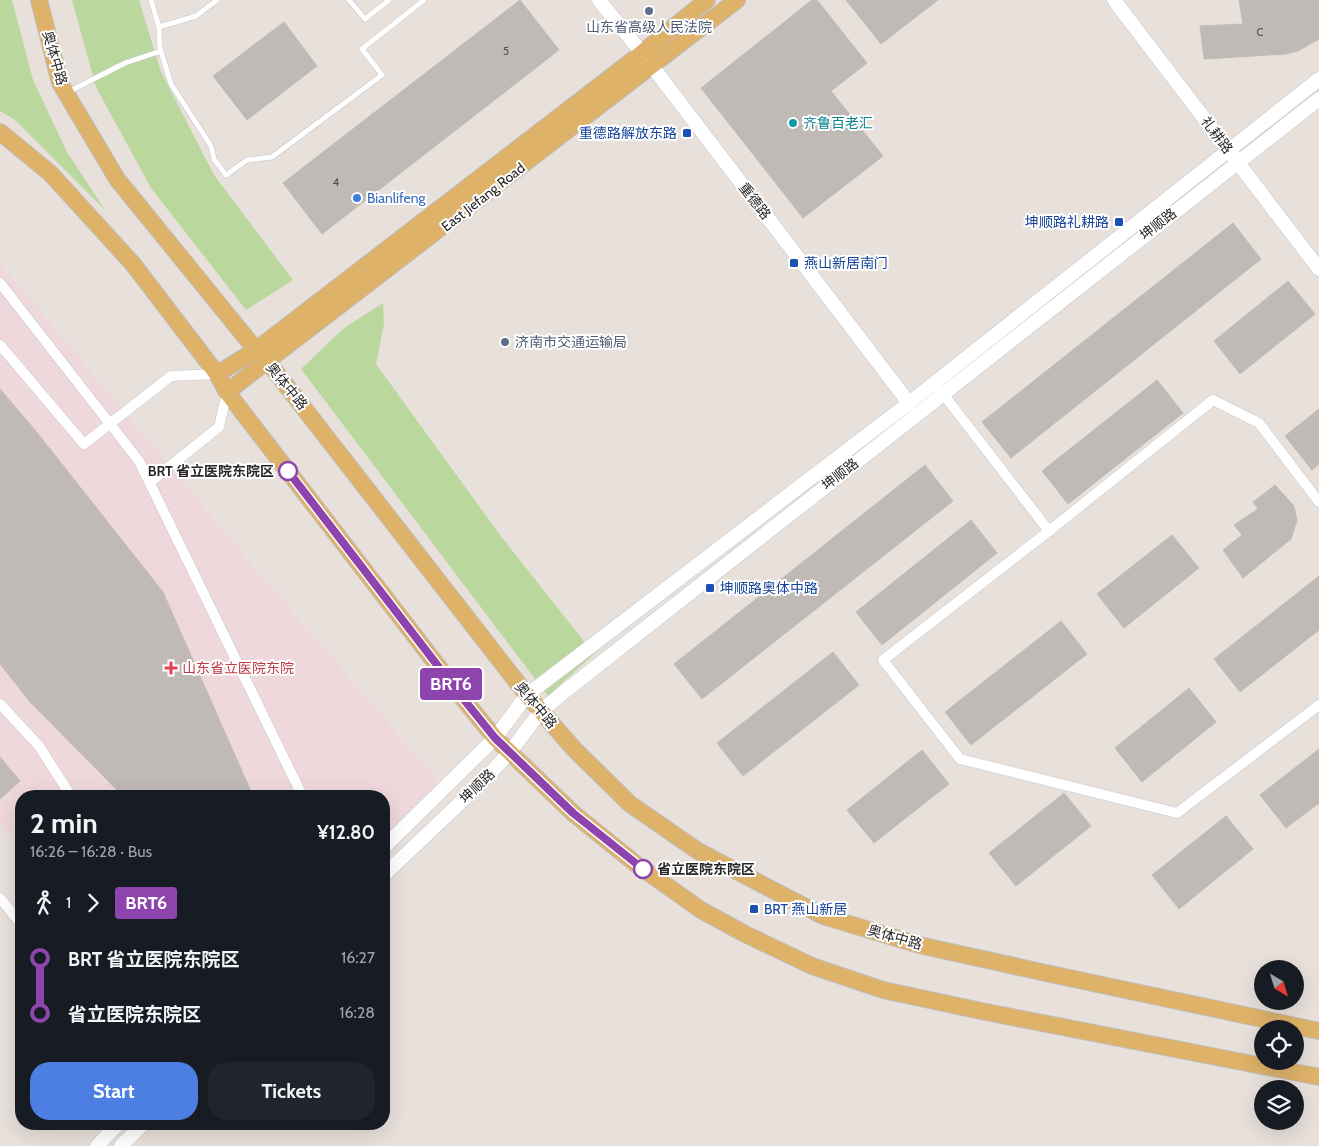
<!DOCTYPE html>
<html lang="en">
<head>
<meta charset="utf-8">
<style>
	body { margin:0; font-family:Cabin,"Noto Sans SC",sans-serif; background:#20242c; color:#f1f3f6; height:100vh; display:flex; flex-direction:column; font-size:19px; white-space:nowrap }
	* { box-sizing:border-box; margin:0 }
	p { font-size:16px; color:#9ea1a6 }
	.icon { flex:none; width:28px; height:28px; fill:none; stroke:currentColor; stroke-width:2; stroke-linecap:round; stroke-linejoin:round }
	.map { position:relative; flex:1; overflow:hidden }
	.panel { position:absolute; left:15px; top:790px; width:375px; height:340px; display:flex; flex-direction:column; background:#171b24; border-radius:20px; box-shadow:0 5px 20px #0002 }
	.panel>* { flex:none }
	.badge { padding:0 10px; border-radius:4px; font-size:18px; line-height:32px }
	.needle { width:32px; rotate:142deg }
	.fabs { position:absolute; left:1254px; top:960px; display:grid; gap:10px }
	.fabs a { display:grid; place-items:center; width:50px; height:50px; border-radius:50%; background:#171b24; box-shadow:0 5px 20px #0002; font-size:25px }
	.map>.badge { position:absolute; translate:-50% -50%; box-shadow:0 0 0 2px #fff }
	.legs { display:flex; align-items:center; gap:8px; height:55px; padding:0 15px; font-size:16px }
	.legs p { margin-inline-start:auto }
	.headline { display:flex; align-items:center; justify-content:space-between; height:85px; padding:0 15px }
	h1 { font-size:28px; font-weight:700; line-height:38px }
	.button { display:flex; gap:10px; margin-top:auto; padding:10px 15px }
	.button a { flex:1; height:58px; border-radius:20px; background:#4d7ee2; color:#fff; font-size:20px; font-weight:700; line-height:58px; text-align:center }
	.button a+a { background:#20242c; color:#f1f3f6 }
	ul { padding:0 15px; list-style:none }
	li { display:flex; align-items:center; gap:18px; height:55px; font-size:19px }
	li i { display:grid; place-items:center; width:8px; height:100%; margin:0 6px; background:currentColor }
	li i::after { content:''; width:12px; height:12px; margin:-6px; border:4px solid; border-radius:50%; background:#171b24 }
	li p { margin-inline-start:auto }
	li:first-child i { background:linear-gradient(#0000 50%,currentColor 0) }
	li:last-child i { background:linear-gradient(currentColor 50%,#0000 0) }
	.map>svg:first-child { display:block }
	.medical { fill:#eed8dc }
	.green { fill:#bad89d }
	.building { fill:#c0bab7; stroke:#c3bcb4 }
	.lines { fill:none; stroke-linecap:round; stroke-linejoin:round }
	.service-casing { stroke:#c2c7cf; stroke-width:6 }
	.minor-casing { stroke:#c2c7cf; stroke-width:11 }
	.tertiary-casing { stroke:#c2c7cf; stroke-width:15 }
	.primary-casing { stroke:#bebebe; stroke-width:18 }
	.service { stroke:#fff; stroke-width:5 }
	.minor { stroke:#fff; stroke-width:10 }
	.tertiary { stroke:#fff; stroke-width:14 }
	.primary { stroke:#deb269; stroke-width:16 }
	.line-1-casing { stroke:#fff; stroke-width:11 }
	.line-1 { stroke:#8e44ad; stroke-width:8 }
	.service-dot { fill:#5c6f8a; stroke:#fff; stroke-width:2 }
	.culture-dot { fill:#0f9aa8; stroke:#fff; stroke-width:2 }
	.transit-dot { fill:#1a4fb4; stroke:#fff; stroke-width:2 }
	.shop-dot { fill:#3f7fe0; stroke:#fff; stroke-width:2 }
	.stop-1-dot { fill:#fff; stroke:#8e44ad; stroke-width:2.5 }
	.health-dot { fill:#e0444e; stroke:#fff; stroke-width:2 }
	.labels { text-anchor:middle; stroke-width:4; stroke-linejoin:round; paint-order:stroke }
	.number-label { font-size:11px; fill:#4d4c4b }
	.service-label { font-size:14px; fill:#4e5e75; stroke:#fff }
	.street-label { font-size:14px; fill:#272727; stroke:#fff }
	.culture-label { font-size:14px; fill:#0d838f; stroke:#fff; text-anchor:start }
	.transit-label { font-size:14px; fill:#164399; stroke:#fff; text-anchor:start }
	.shop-label { font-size:14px; fill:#366cbe; stroke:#fff; text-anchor:start }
	.stop-label { font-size:14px; font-weight:bold; fill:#272727; stroke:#fff; text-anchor:end }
	.health-label { font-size:14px; fill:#be3a42; stroke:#fff; text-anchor:start }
</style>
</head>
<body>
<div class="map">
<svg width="1319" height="1146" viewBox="0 0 1319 1146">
	<rect width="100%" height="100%" fill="#e8e0da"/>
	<!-- medical -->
	<path class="medical" d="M0 263 238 548 444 788 384 852V796H21V847L0 824Z"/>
	<!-- green -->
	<g class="green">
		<path d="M0 0H12L33 80 67 152 105 210 15 120 0 111Z"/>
		<path d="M72 0H139L161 72 214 175 293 280 246 310 151 188 96 87Z"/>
		<path d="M383 303 384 324 376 364 500 535 594 654 548 696 301 369 344 328Z"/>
	</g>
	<!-- building -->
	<g class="building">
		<path d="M520 0 559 50 322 234 283 183Z"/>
		<path d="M812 0H817L867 63 831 91 883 156 803 218 701 88Z"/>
		<path d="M846 0H938L881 44Z"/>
		<path d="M1239 0H1319V39L1298 51 1286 54 1204 59 1200 26 1243 24Z"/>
		<path d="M284 22 317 66 247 120 213 76Z"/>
		<path d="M1233 223 1261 259 1011 458 982 422Z"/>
		<path d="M1288 281 1315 314 1240 374 1214 341Z"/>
		<path d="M1157 380 1183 413 1068 504 1042 471Z"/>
		<path d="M0 389 35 430 163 592 253 796H123L31 703 0 664Z"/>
		<path d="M1319 409V464L1312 470 1285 436Z"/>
		<path d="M925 465 953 501 702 699 674 664Z"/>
		<path d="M1275 485 1294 506 1297 520 1291 539 1243 578 1223 550 1242 535 1234 525 1258 509 1253 502Z"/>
		<path d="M971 520 997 553 882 645 856 612Z"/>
		<path d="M1172 535 1199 568 1124 628 1097 594Z"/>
		<path d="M1319 576V630L1240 692 1214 659Z"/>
		<path d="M1061 621 1087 654 971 745 945 712Z"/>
		<path d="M833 652 859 685 743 776 717 743Z"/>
		<path d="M1189 688 1216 722 1142 782 1115 748Z"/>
		<path d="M1319 749V803L1286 828 1260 795Z"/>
		<path d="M922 750 949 784 874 843 847 810Z"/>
		<path d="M0 757 20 781 0 799Z"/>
		<path d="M1064 793 1091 826 1016 886 989 853Z"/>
		<path d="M1226 816 1253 849 1179 909 1152 875Z"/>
	</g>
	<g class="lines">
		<!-- service casing -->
		<g class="service-casing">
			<g id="service">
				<path d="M151 0 159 27"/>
				<path d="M217 0 196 16 159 27 160 48 171 84 211 146 214 159 226 175 247 160 272 157 382 75 362 49 424 0"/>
				<path d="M349 0 365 19 389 0"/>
				<path d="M68 92 125 63 161 51"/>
			</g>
		</g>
		<!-- minor casing -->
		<g class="minor-casing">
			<g id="minor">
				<path d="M0 283 139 461 300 791 298 796"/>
				<path d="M0 345 84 444 171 376 217 374"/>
				<path d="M940 390 1049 531 1213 400 1259 423 1319 502"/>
				<path d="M150 482 219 427 227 392"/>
				<path d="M1049 531 883 660 960 759 1177 813 1319 705"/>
				<path d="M0 704 39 746 71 796"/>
				<path d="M0 898 18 920"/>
			</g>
		</g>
		<!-- tertiary casing -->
		<g class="tertiary-casing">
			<g id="tertiary">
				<path d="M599 0 642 53 909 403"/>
				<path d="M1114 0 1319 269"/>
				<path d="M384 847 495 738 527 695 909 403 1319 79"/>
				<path d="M384 875 483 781 510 752 541 711 569 688 1319 99"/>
				<path d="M97 1146 118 1124"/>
				<path d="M121 1146 143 1124"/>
			</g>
		</g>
		<!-- primary casing -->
		<g class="primary-casing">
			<g id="primary">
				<path d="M39 0 60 83 117 179 256 350 268 362 527 695 574 749 630 804 698 851 823 916 919 945 1055 975 1319 1031"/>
				<path d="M0 132 50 173 133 264 217 374 227 392 461 696 495 738 573 813 636 864 701 910 745 934 812 966 883 990 986 1012 1319 1077"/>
				<path d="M217 374 256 350 642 53 707 0"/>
				<path d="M227 392 737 0"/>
			</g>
		</g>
		<!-- service -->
		<use href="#service" class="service"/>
		<!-- minor -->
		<use href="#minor" class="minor"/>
		<!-- tertiary -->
		<use href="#tertiary" class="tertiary"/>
		<!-- primary -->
		<use href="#primary" class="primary"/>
	</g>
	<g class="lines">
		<!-- line-1 casing -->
		<g class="line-1-casing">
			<path id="line-1" d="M288 471 461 696 495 738 573 813 643 869"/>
		</g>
		<!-- line-1 -->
		<use href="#line-1" class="line-1"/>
	</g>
	<!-- markers -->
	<g class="service-dot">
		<circle cx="649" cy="11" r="5"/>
		<circle cx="505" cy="342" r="5"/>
	</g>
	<circle class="culture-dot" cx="793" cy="123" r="5"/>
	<g class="transit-dot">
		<rect x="682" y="128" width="10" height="10" rx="2.5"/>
		<rect x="1114" y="217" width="10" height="10" rx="2.5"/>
		<rect x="789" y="258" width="10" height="10" rx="2.5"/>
		<rect x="705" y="583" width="10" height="10" rx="2.5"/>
		<rect x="749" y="904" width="10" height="10" rx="2.5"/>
	</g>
	<circle class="shop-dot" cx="357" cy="198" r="5"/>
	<g class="stop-1-dot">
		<circle cx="288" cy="471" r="9"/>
		<circle cx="643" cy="869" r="9"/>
	</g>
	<path class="health-dot" d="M168.5 660.5h5v5h5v5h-5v5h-5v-5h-5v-5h5z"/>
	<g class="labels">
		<!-- number labels -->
		<g class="number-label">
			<text x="1260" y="36">C</text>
			<text x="506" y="55">5</text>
			<text x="336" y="186">4</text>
		</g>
		<!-- service labels -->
		<g class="service-label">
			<text x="649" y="32">山东省高级人民法院</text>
			<text x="515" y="347" text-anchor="start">济南市交通运输局</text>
		</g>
		<!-- street labels -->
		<g class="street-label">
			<text transform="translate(55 58) rotate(74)" y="5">奥体中路</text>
			<text transform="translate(1217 135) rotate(53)" y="5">礼耕路</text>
			<text transform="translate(483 197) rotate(-38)" y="5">East Jiefang Road</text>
			<text transform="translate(755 201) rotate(52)" y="5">重德路</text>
			<text transform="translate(1158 224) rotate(-38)" y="5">坤顺路</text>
			<text transform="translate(287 386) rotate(51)" y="5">奥体中路</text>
			<text transform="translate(840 474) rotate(-38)" y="5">坤顺路</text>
			<text transform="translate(536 705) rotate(50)" y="5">奥体中路</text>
			<text transform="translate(477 786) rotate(-44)" y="5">坤顺路</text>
			<text transform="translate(895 937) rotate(16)" y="5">奥体中路</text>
		</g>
		<!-- culture labels -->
		<g class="culture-label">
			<text x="803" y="128">齐鲁百老汇</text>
		</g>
		<!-- transit labels -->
		<g class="transit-label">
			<text x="677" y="138" text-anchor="end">重德路解放东路</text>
			<text x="1109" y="227" text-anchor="end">坤顺路礼耕路</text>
			<text x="804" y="268">燕山新居南门</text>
			<text x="720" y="593">坤顺路奥体中路</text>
			<text x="764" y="914">BRT 燕山新居</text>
		</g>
		<!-- shop labels -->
		<g class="shop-label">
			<text x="367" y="203">Bianlifeng</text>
		</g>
		<!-- stop labels -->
		<g class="stop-label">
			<text x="274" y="476">BRT 省立医院东院区</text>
			<text x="657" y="874" text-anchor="start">省立医院东院区</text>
		</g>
		<!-- health labels -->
		<g class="health-label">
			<text x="182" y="673">山东省立医院东院</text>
		</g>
	</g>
</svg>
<div class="fabs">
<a><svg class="needle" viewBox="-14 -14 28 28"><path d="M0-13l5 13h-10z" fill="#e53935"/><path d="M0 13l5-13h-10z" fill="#9ea1a6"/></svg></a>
<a><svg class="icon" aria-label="locate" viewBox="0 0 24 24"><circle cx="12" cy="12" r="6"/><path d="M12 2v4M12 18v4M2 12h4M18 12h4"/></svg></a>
<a><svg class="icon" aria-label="layers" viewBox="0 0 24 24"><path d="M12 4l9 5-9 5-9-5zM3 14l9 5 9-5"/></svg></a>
</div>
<b class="badge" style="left:451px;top:684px;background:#8e44ad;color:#fff">BRT6</b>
<section class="panel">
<div class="headline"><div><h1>2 min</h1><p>16:26 – 16:28 · Bus</p></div><b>¥12.80</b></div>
<div class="legs"><svg class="icon" aria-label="walk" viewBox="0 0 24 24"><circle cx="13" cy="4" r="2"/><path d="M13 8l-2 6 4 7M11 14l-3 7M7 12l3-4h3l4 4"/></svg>1<svg class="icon" aria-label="forward" viewBox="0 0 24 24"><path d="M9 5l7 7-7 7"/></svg><b class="badge" style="background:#8e44ad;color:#fff">BRT6</b></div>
<ul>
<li><i style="color:#8e44ad"></i><b>BRT 省立医院东院区</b><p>16:27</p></li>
<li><i style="color:#8e44ad"></i><b>省立医院东院区</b><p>16:28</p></li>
</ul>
<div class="button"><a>Start</a><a>Tickets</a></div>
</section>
</div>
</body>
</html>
